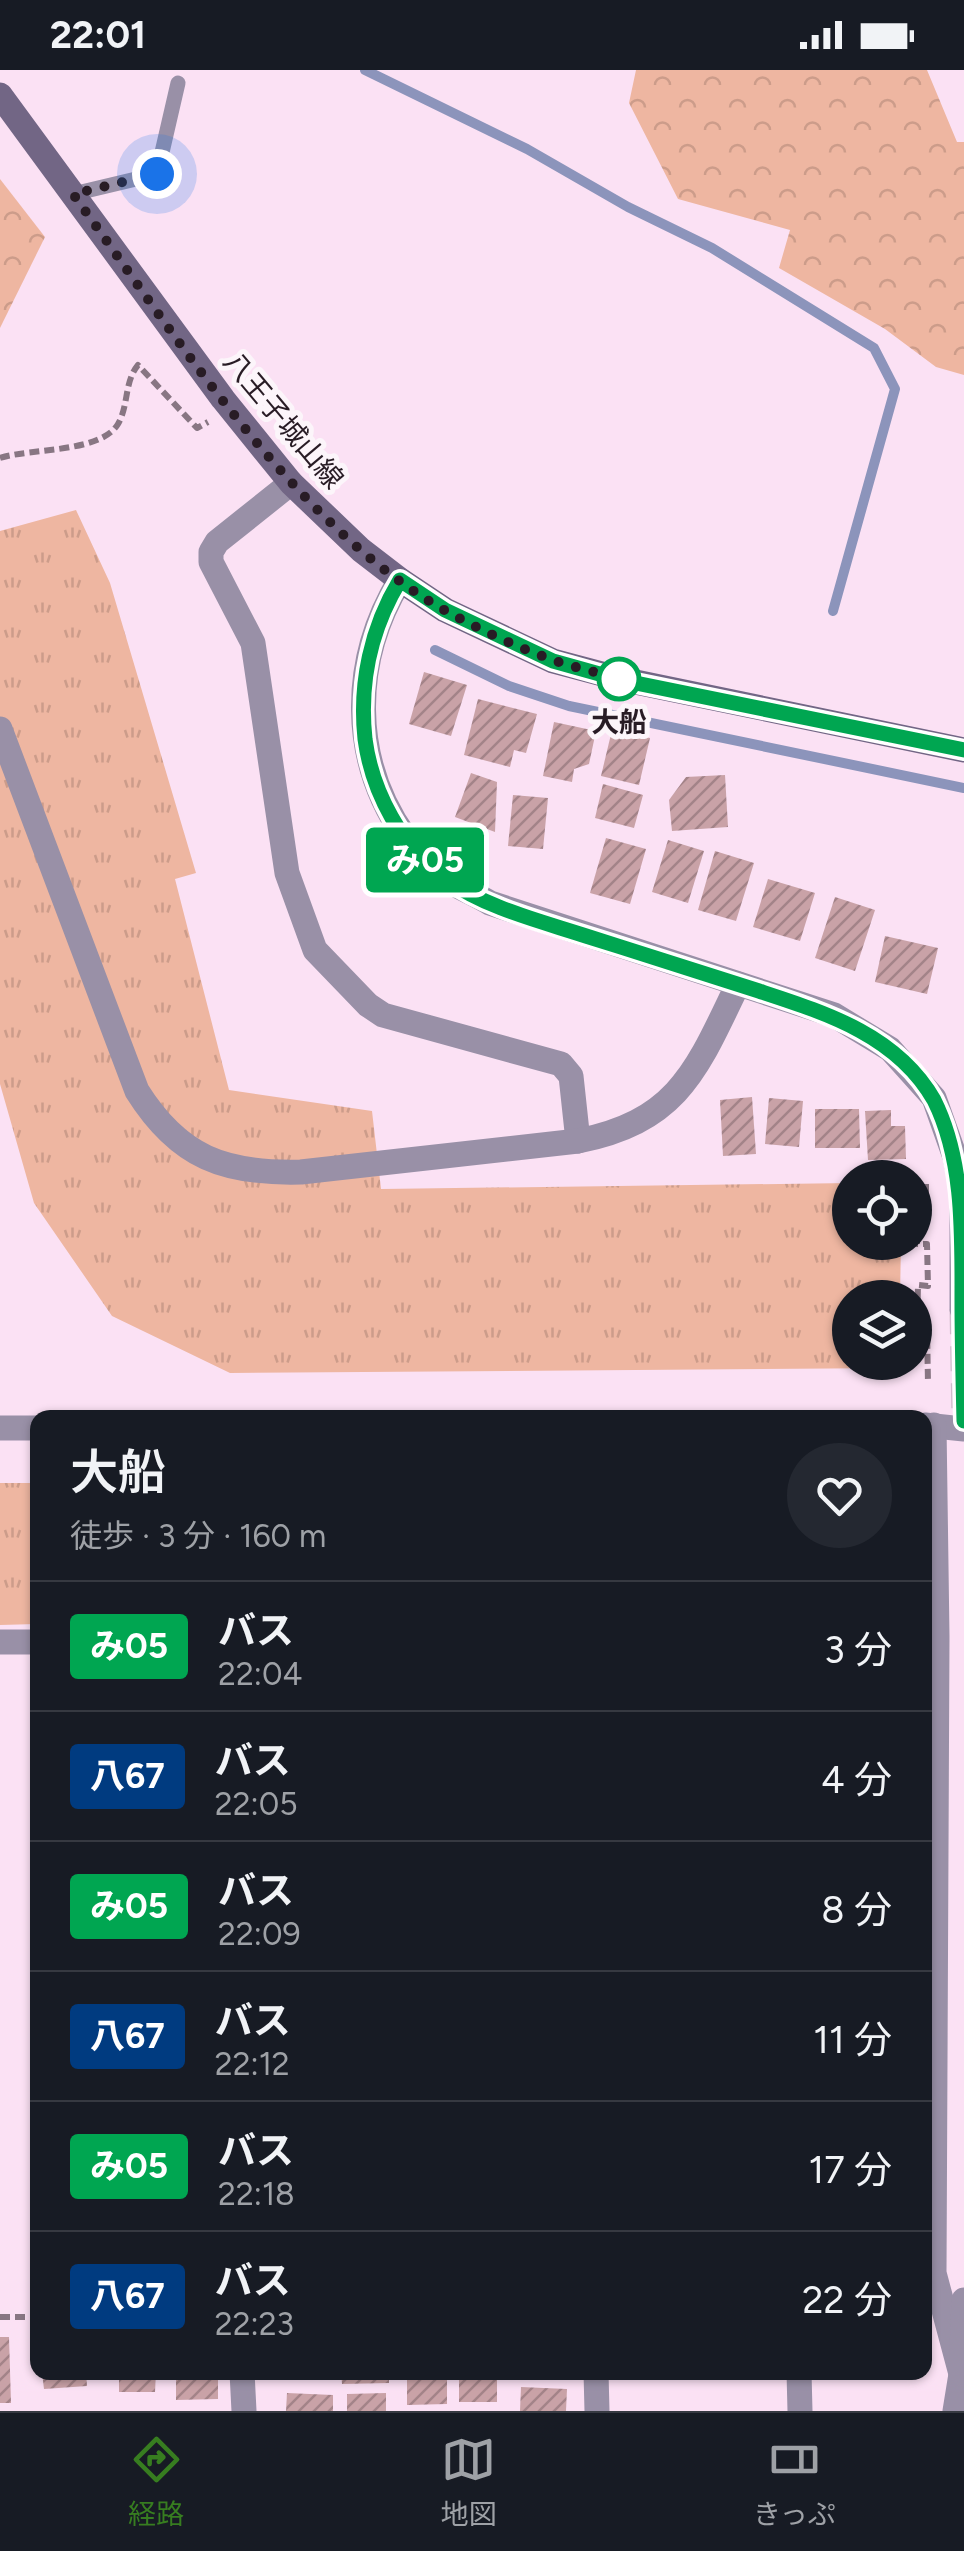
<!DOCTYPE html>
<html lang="ja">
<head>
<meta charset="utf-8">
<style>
	body { margin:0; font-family:Figtree,"Noto Sans JP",sans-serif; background:#242831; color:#f1f3f6; height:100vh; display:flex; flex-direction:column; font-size:38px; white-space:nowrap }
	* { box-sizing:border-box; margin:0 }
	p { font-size:32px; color:#9ea1a6 }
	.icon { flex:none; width:55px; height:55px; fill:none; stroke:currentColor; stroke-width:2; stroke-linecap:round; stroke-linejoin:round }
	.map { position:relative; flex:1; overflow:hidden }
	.details { position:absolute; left:30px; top:1340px; width:902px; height:970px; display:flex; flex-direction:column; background:#171b24; border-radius:20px; box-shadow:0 2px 8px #0004 }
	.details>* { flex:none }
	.badge { padding:0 20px; border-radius:8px; font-size:35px; line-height:65px }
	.buttons { position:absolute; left:832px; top:1090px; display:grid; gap:20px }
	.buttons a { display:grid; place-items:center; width:100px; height:100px; border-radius:50%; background:#171b24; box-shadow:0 2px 8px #0004; font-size:50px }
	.you { position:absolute; width:50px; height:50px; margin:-25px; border:8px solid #fff; border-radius:50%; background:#1a73e8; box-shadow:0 0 0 15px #1a73e833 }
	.map>.badge { position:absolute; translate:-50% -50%; box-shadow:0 0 0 5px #fff }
	.round { display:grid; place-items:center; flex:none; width:105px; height:105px; border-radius:52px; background:#242831 }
	.overview { display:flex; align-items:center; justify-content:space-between; height:170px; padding:0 40px }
	h1 { font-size:48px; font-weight:600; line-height:75px }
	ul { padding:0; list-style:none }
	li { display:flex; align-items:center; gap:30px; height:130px; padding:0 40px; border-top:2px solid #363941 }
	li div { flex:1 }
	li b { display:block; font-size:38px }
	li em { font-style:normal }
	li .badge { min-width:110px; font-weight:700; text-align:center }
	.status { display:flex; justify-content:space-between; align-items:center; height:70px; padding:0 50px; background:#171b24; direction:ltr }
	.status svg { height:28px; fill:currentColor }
	.tab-bar { display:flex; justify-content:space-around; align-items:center; height:140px; border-top:2px solid #363941; background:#171b24; font-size:28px; color:#9ea1a6 }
	.tab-bar a { display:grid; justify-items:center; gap:5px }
	.tab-bar .active { color:#377d20 }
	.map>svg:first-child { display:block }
	.grass { fill:url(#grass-tufts) }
	.forest { fill:url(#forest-crowns) }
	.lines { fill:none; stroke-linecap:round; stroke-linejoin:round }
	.stream { stroke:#8c94bb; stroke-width:10 }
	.building { fill:url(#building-hatch) }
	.tertiary-tunnel { stroke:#d1bacb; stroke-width:25; stroke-dasharray:25 12; stroke-linecap:butt }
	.path { stroke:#887683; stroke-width:6; stroke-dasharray:10 5; stroke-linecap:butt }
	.service { stroke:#9990a7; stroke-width:15 }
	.minor { stroke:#9990a7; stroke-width:25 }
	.tertiary { stroke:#9990a7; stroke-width:25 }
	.secondary { stroke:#726685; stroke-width:25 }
	.line-casing { stroke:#fff; stroke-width:22 }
	.line { stroke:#00a651; stroke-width:15 }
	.walk { stroke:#281c25; stroke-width:10; stroke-dasharray:0 18 }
	.stop-dot { fill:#fff; stroke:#00a651; stroke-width:5 }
	.labels { text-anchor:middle; stroke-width:10; stroke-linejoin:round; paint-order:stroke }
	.street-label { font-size:28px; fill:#281c25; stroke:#fcf5fa }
	.stop-label { font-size:28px; font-weight:bold; fill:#281c25; stroke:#fcf5fa }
</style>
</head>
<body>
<div class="status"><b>22:01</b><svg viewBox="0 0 49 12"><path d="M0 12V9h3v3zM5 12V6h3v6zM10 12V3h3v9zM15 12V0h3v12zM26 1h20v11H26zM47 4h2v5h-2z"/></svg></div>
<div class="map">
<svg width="964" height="2341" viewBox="0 0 964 2341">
	<defs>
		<pattern id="grass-tufts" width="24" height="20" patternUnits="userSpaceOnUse" patternTransform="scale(2.5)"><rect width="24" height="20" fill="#eeb6a1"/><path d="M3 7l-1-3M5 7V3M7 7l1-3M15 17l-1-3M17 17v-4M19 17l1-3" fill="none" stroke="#cc9c8a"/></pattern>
		<pattern id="forest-crowns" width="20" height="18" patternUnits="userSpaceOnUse" patternTransform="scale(2.5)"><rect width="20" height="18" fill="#eeb6a1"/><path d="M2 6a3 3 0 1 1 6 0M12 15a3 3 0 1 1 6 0" fill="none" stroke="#cc9c8a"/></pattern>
		<pattern id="building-hatch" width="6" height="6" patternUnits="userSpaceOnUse" patternTransform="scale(2.5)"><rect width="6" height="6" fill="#c9a2a7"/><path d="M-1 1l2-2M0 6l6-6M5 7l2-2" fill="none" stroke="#a38388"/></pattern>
	</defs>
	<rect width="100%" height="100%" fill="#fbe1f4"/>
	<!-- grass -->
	<g class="grass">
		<path d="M76 440 110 513 196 803 175 809 229 1020 372 1041 381 1119 850 1113V1172L901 1173 900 1227 850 1228V1292L899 1293 898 1298 230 1303 112 1246 34 1133 0 1014V461Z"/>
		<path d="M0 1413H37V1554L0 1555Z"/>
	</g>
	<!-- forest -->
	<g class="forest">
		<path d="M636 0H927L957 72H964V305L936 297 885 259 779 198 790 160 678 129 629 33Z"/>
		<path d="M0 109 45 167 0 258Z"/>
	</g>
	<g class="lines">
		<!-- stream -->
		<g class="stream">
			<path d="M365 0 527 79 628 137 712 178 874 278 895 319 833 541"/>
			<path d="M435 580 509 616 569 636 964 718"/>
		</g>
	</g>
	<!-- building -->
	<g class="building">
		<path d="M424 602 467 615 451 666 409 654Z"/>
		<path d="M478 629 537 644 526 683 514 680 510 697 464 685Z"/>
		<path d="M554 652 596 661 589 694 574 699 572 712 543 706Z"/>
		<path d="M612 660 650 668 639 715 601 706Z"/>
		<path d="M471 703 497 712 495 762 455 747Z"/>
		<path d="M725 705 728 757 672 761 669 730 686 707Z"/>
		<path d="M603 714 643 725 634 758 595 748Z"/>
		<path d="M513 725 548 728 543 779 508 776Z"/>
		<path d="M606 768 646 779 630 834 590 823Z"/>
		<path d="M668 770 704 781 688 833 652 822Z"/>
		<path d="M715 781 754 793 736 851 698 840Z"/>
		<path d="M768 809 815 823 800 871 753 857Z"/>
		<path d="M835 827 875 840 855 901 815 888Z"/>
		<path d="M885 866 938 878 927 924 875 912Z"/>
		<path d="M752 1027 756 1084 723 1086 720 1030Z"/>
		<path d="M769 1028 803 1031 799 1077 765 1074Z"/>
		<path d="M815 1039H859L860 1078H815Z"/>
		<path d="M891 1040V1056H905L906 1089 868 1090 865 1041Z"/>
		<path d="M0 2267H9L11 2333H0Z"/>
		<path d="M42 2302H86L87 2316 44 2319Z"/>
		<path d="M119 2302H156L155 2322H119Z"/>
		<path d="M176 2302H218V2329L176 2330Z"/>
		<path d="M281 2302H326V2309L281 2310Z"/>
		<path d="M341 2302H389V2313L342 2314Z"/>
		<path d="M407 2302H447V2334L407 2335Z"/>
		<rect x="459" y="2302" width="38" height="30"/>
		<path d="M521 2317 567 2319 566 2341H520Z"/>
		<path d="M287 2323 333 2325V2341H286Z"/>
		<path d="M386 2323V2341H347V2324Z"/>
	</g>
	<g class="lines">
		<!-- tertiary-tunnel -->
		<path class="tertiary-tunnel" d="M962 1239 964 1350"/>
		<!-- path -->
		<g class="path">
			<path d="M0 388C31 378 101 383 118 354 129 335 124 312 138 295L197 358 208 352"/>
			<path d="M926 1114V1132H917V1174H927L928 1216 918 1215 917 1258H927L928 1313"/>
			<path d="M0 2247H38"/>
		</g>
		<!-- service -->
		<path class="service" d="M73 124 157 104 178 13"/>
		<!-- minor -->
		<g class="minor">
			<path d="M291 413 217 472 211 482V492L253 573 287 803 315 880 368 935 383 945 561 994 571 1006 578 1071"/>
			<path d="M0 659 137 1021C179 1088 225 1104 301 1102L578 1071C679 1051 697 999 738 914"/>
			<path d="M0 1572H38"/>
			<path d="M242 2302 244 2341"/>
			<path d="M596 2302 597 2341"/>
			<path d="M799 2302 800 2341"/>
		</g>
		<!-- tertiary -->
		<g class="tertiary">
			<path d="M400 510C351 591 350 689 405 767 417 783 432 800 449 811 462 819 477 825 490 833L834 945 890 979 934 1028 955 1087 962 1120V1239"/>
			<path d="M925 1355 964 1359"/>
			<path d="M934 1355 937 1567 934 2203 961 2304"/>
			<path d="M0 1358H38"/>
			<path d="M955 2341 961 2304 964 2230"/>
		</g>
		<!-- secondary -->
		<path class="secondary" d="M0 25 223 329 291 413 361 480 400 510 445 540 553 591 621 609 964 680"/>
	</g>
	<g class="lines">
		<!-- line casing -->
		<g class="line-casing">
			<path id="line" d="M964 680 621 610 553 591 445 540 400 510C371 558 359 613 365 669 372 722 402 778 446 809 486 838 540 851 586 866 644 884 702 903 759 921 826 943 897 965 934 1030 964 1090 962 1163 962 1230 962 1270 963 1310 964 1351"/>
		</g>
		<!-- line -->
		<use href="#line" class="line"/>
		<!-- walk -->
		<path class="walk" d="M157 104 73 124C175 264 293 455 446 541 480 560 515 576 550 589 571 597 605 604 619 609"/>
	</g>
	<!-- markers -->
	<circle class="stop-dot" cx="619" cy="609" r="20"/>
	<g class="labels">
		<!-- street labels -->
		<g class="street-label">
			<text transform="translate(284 350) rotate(50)" y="10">八王子城山線</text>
		</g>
		<!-- stop labels -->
		<g class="stop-label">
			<text x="619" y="662">大船</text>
		</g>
	</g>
</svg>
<div class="buttons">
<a><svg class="icon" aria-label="locate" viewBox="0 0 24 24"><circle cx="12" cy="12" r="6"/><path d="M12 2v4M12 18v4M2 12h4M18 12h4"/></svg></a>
<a><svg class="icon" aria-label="layers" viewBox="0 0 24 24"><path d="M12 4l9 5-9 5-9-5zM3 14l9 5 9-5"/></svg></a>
</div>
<div class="you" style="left:157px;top:104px"></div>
<b class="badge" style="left:425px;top:790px;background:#00a651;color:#fff">み05</b>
<section class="details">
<div class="overview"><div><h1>大船</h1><p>徒歩 · 3 分 · 160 m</p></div><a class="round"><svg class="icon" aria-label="heart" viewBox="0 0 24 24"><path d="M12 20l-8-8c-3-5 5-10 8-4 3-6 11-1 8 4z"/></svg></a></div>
<ul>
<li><span class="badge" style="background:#00a651;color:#fff">み05</span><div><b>バス</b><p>22:04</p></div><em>3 分</em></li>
<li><span class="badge" style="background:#003b80;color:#fff">八67</span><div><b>バス</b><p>22:05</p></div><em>4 分</em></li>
<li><span class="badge" style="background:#00a651;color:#fff">み05</span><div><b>バス</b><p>22:09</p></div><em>8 分</em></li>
<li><span class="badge" style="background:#003b80;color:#fff">八67</span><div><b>バス</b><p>22:12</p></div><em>11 分</em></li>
<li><span class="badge" style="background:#00a651;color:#fff">み05</span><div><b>バス</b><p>22:18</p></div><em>17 分</em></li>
<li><span class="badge" style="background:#003b80;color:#fff">八67</span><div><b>バス</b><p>22:23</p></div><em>22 分</em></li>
</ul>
</section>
</div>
<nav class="tab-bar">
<a class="active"><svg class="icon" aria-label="directions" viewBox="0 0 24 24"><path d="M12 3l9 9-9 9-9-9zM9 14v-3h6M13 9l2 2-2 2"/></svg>経路</a>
<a><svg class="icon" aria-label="map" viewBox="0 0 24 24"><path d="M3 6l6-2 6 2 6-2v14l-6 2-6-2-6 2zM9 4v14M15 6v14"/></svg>地図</a>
<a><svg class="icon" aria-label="tickets" viewBox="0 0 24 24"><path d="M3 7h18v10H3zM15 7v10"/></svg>きっぷ</a>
</nav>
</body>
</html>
